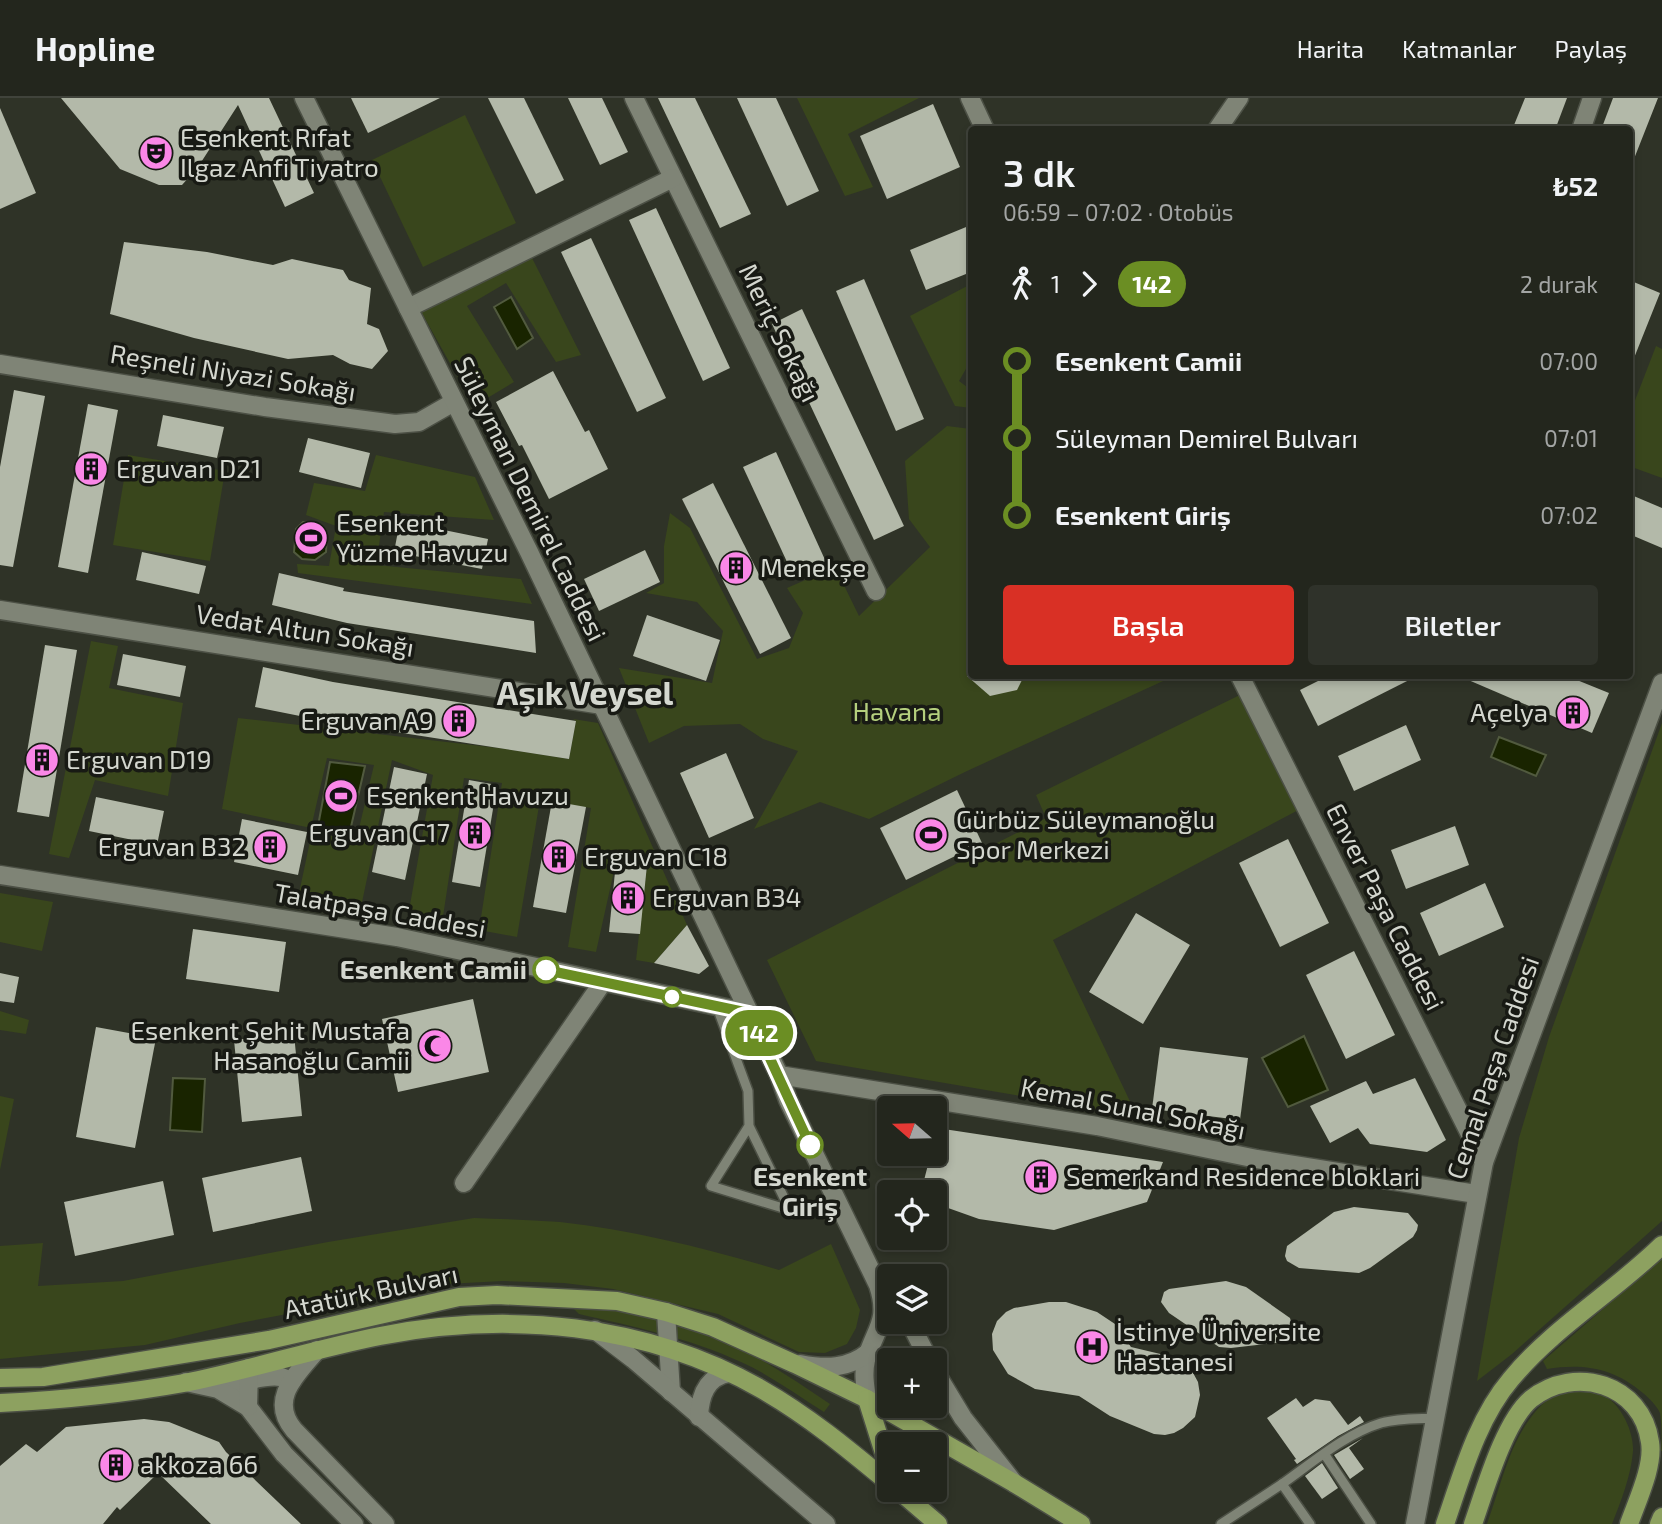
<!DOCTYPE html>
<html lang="tr">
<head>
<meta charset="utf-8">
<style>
	body { margin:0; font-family:"Exo 2",sans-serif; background:#2f322a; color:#f1f3f6; height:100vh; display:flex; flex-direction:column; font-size:26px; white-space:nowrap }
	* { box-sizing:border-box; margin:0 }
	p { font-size:23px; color:#a3a5a4 }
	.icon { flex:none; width:38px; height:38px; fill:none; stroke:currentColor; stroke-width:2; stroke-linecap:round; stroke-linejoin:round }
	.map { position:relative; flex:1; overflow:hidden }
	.panel { position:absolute; left:968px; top:28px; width:665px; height:553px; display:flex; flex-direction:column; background:#23261d; border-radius:7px; box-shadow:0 4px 10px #0003,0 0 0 2px #40433b }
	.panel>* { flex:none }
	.badge { padding:0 14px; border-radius:23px; font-size:24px; line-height:46px }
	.needle { width:46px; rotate:290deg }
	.controls { position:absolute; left:877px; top:998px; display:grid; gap:14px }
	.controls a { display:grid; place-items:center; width:70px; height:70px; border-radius:7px; background:#23261d; box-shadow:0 4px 10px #0003,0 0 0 2px #40433b; font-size:35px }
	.map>.badge { position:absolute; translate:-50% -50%; box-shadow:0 0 0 4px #fff }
	.legs { display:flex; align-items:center; gap:10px; height:77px; padding:0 35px; font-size:23px }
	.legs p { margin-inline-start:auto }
	.overview { display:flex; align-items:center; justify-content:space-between; height:119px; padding:0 35px }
	h1 { font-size:38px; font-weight:600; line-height:52px }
	.primary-button { display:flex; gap:14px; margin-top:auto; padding:14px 35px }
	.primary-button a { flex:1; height:80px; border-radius:7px; background:#d93025; color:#fff; font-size:28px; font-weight:600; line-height:80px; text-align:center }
	.primary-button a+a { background:#2f322a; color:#f1f3f6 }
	ul { padding:0 35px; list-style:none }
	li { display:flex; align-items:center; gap:24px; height:77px; font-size:26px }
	li i { display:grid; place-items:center; width:10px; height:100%; margin:0 9px; background:currentColor }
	li i::after { content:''; width:18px; height:18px; margin:-9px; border:5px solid; border-radius:50%; background:#23261d }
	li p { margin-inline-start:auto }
	li:first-child i { background:linear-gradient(#0000 50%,currentColor 0) }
	li:last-child i { background:linear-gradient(currentColor 50%,#0000 0) }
	header { display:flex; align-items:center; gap:42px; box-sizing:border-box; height:98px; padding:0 35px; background:#23261d; border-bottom:2px solid #40433b }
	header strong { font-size:33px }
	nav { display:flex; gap:38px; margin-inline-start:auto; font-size:24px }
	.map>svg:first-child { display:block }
	.green { fill:#39461c }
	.water { fill:#192400; stroke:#515a3e; stroke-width:2 }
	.building { fill:#b3b9a9 }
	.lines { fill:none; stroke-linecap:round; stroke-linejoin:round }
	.lane-casing { stroke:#4c5045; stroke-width:12 }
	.street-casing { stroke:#4c5045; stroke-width:21 }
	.secondary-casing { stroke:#4c5045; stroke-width:21 }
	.primary-casing { stroke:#4c5045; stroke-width:21 }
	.lane { stroke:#7f8476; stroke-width:9 }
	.street { stroke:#7f8476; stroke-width:18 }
	.secondary { stroke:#7f8476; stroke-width:18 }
	.primary { stroke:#8da160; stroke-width:18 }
	.line-1-casing { stroke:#fff; stroke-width:16 }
	.line-1 { stroke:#6b8e23; stroke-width:10 }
	.stop-1-dot { fill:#fff; stroke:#6b8e23; stroke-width:3.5 }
	.labels { text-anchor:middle; stroke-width:7; stroke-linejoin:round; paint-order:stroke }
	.poi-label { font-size:26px; fill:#d4d7cf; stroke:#181a14; text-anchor:start }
	.street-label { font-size:26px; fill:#d4d7cf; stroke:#181a14 }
	.park-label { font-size:26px; fill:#b4cf7d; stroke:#181a14 }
	.stop-label { font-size:26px; font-weight:bold; fill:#d4d7cf; stroke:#181a14; text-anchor:end }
	.district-label { font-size:33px; font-weight:bold; fill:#d4d7cf; stroke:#181a14 }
</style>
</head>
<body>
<header>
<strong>Hopline</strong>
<nav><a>Harita</a><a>Katmanlar</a><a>Paylaş</a></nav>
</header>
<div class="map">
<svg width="1662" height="1426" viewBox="0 0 1662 1426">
	<rect width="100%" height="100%" fill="#2f3327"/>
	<!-- green -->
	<g class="green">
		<path d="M797 0H919L848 36 873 89 845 98Z"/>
		<path d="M465 17 516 125 423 169 372 62Z"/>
		<path d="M530 156 581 257 556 264 506 185 467 208 514 284 474 308 419 210Z"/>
		<path d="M971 186V262L959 283 971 292V310L955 308 910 218Z"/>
		<path d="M1656 248 1662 251V380L1629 368V318Z"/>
		<path d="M947 328 971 331V578H1174L967 673 869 721 820 704 754 731 798 653 763 641 740 626 684 628 649 645 619 570 712 585 723 533 697 504 646 495 664 485V448L670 415 690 430 757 561 789 550 803 515 787 490 835 469 859 518 930 449 909 421 905 363Z"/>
		<path d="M128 357 225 373 210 463 113 447Z"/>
		<path d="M376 357 475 379 494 422 384 414 376 467 521 481 532 506 298 475 297 466 329 468 336 428 306 417 314 385 365 393Z"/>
		<path d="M91 543 118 548 109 590 183 605 168 698 95 682 69 760 49 756Z"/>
		<path d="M1248 593 1304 709 1053 842 1137 1018 816 963 767 862 1046 720 1036 697Z"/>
		<path d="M238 620 507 651 569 661 576 623 573 621 598 625 687 827 654 865 636 862 647 768 616 764 596 854 568 849 591 710 540 702 517 839 479 832 502 685 464 680 442 825 408 818 433 677 392 662 361 809 298 800 312 734 356 743 374 667 327 660 311 730 222 711Z"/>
		<path d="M1662 625V1123L1512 1256 1477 1283 1519 1040 1549 939Z"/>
		<path d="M0 795 53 804 42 853 0 844Z"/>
		<path d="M0 913 29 922 26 936 0 932Z"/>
		<path d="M0 998 14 1001 0 1072Z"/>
		<path d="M474 1120C502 1121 531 1122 560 1124 634 1132 708 1151 779 1172L831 1146 860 1212 856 1230 847 1246 825 1255 799 1254 718 1216 613 1191 564 1185 503 1183 446 1186 240 1225 145 1247 0 1261V1148L43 1145 38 1188 123 1183 328 1144Z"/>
		<path d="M1662 1160V1353H1661C1662 1342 1662 1327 1660 1315 1657 1308 1649 1300 1643 1295 1614 1270 1583 1265 1547 1271L1543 1263Z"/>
		<path d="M597 1208C647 1219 700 1231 747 1254 776 1269 803 1288 830 1306L824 1314C797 1297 770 1277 741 1264 689 1240 635 1229 579 1216L573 1210Z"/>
		<path d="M1561 1293C1573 1293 1587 1291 1599 1295 1619 1302 1634 1332 1633 1353 1631 1378 1621 1403 1612 1426H1487C1504 1380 1514 1318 1561 1293Z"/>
	</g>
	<!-- water -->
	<g class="water">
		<path d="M511 199 533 240 517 251 494 209Z"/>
		<path d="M303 424H313L327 436 326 454 315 462 302 461 294 454 296 431Z"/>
		<path d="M1499 639 1546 657 1536 678 1491 659Z"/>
		<path d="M330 664 365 668 350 733 318 728Z"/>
		<path d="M1304 938 1328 992 1288 1009 1262 960Z"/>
		<path d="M173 980 205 981 202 1034 170 1032Z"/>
	</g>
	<!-- building -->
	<g class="building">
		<path d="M61 0H269L314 95 285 109 238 7 198 69 182 87H159L120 71Z"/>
		<path d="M351 0H440L368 35Z"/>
		<path d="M488 0H524L564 82 536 96Z"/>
		<path d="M568 0H602L628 54 600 67Z"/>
		<path d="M658 0H695L751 116 720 130Z"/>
		<path d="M737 0H776L819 93 787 108Z"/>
		<path d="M1525 0H1567L1555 32H1512Z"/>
		<path d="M1613 0H1658L1630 71 1629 32H1601Z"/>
		<path d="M933 6 960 69 887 101 860 38Z"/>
		<path d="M0 10 36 95 0 111Z"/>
		<path d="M656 110 730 270 703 283 629 122Z"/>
		<path d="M971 127V174L926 192 910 152Z"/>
		<path d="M591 140 666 300 637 314 561 154Z"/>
		<path d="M124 144 207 154 273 167 292 161 343 172 349 182 371 190 367 226 379 231 388 253 372 271 350 266 333 257 288 261 194 240 110 216Z"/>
		<path d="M864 181 924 321 896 333 836 193Z"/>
		<path d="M1629 182 1660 195 1630 270H1629Z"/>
		<path d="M802 211 904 428 874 442 772 226Z"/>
		<path d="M553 273 585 334 589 332 608 371 549 401 522 347 519 348 496 304Z"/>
		<path d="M14 292 45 298 13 469 0 467V369Z"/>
		<path d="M88 306 118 312 88 475 58 469Z"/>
		<path d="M163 317 224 329 217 360 157 348Z"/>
		<path d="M308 340 370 355 361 390 299 374Z"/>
		<path d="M776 354 826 464 794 479 743 369Z"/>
		<path d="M713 385 791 540 760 556 682 401Z"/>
		<path d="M1629 396 1662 410V450L1629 436Z"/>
		<path d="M400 423 488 441 482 471 394 454Z"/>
		<path d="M645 452 660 484 599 513 584 481Z"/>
		<path d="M142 454 206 468 199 496 136 482Z"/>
		<path d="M279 475 344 490 343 493 534 523 536 555 347 525 272 507Z"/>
		<path d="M647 517 720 542 706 583 633 558Z"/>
		<path d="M45 547 77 552 49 719 17 714Z"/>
		<path d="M123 556 186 568 180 599 117 587Z"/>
		<path d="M263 569 333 584 576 623 569 661 325 623 255 609Z"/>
		<path d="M967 578H1024L1017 592 990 598Z"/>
		<path d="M1328 578H1417L1318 628 1300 592Z"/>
		<path d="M1459 578H1567L1609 595 1592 635Z"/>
		<path d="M1406 627 1421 662 1354 693 1338 658Z"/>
		<path d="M726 655 754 720 709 740 680 675Z"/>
		<path d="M394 669 427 676 405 782 372 774Z"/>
		<path d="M469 682 497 687 480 789 452 784Z"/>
		<path d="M957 692 982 745 906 782 880 730Z"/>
		<path d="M96 699 164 713 157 747 89 733Z"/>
		<path d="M552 703 586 709 566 815 533 809Z"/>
		<path d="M242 721 307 734 298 777 234 764Z"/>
		<path d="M1455 728 1469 767 1406 791 1391 752Z"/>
		<path d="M1288 741 1329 825 1280 849 1239 765Z"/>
		<path d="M616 764 647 767 640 836 609 834Z"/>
		<path d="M1485 785 1504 829 1439 858 1420 815Z"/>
		<path d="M1136 815 1190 847 1143 926 1089 894Z"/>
		<path d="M687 827 709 868 699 876 654 865Z"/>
		<path d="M193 831 286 844 279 894 186 881Z"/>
		<path d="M1354 853 1395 937 1346 961 1306 877Z"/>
		<path d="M0 875 19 879 14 905 0 903Z"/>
		<path d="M473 901 489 974 398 994 382 921Z"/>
		<path d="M96 929 156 940 135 1050 76 1039Z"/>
		<path d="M294 936 302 1018 242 1024 234 942Z"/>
		<path d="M1160 949 1248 960 1240 1022 1152 1011Z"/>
		<path d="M1415 980 1446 1042 1427 1054 1370 1046 1358 1030 1330 1045 1310 1008 1366 983 1373 996Z"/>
		<path d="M937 1030 1163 1064 1147 1104 1054 1132 979 1121 934 1105V1094H921L931 1055H934Z"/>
		<path d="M301 1059 312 1113 213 1134 202 1080Z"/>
		<path d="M163 1083 174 1137 75 1158 64 1104Z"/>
		<path d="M1354 1109 1408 1115 1418 1127 1417 1132 1413 1139 1370 1170 1359 1175 1299 1170 1287 1163 1285 1158 1287 1148 1334 1114Z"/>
		<path d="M1226 1183 1246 1189 1290 1220 1294 1235 1290 1240 1283 1244 1231 1250 1219 1249 1169 1215 1161 1204 1164 1194 1169 1191Z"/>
		<path d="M1049 1204H1066L1097 1214 1115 1226 1131 1249 1173 1259 1192 1273 1198 1284 1200 1297 1195 1319 1183 1330 1174 1335 1165 1337 1154 1336 1110 1318 1079 1298 1035 1291 1008 1276 993 1252 992 1236 997 1223 1006 1214 1014 1210Z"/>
		<path d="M1296 1300 1303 1309 1315 1301 1330 1303 1348 1327 1360 1318 1364 1324 1338 1338 1297 1366 1294 1362 1296 1361 1267 1320Z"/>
		<path d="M144 1321 169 1324 219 1344 226 1354 301 1426H211L158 1375 120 1412 117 1409 103 1426H0V1368L26 1346 37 1354 66 1329Z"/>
		<path d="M1363 1340 1349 1350 1364 1371 1350 1381 1334 1357Z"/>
		<path d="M1322 1365 1338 1390 1322 1401 1305 1378Z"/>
	</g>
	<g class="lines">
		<!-- lane casing -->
		<g class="lane-casing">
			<g id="lane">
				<path d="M717 909 748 993 749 1028 711 1088 786 1111 788 1110 787 1106 749 1028"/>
				<path d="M1325 1357 1371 1426"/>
				<path d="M1282 1386C1312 1365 1345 1336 1381 1325 1399 1320 1418 1321 1436 1320"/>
				<path d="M1221 1426 1282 1386 1310 1426"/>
			</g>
		</g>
		<!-- street casing -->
		<g class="street-casing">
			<g id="street">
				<path d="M634 0 876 493"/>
				<path d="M970 0 985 32"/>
				<path d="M1217 32 1239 0"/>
				<path d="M1581 32 1592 0"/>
				<path d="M408 210 673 80"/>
				<path d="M0 266 265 309 395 326 419 324 454 304"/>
				<path d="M0 512 602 607"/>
				<path d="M1240 578 1484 1064"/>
				<path d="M779 977 1097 1028 1257 1061 1476 1096"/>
				<path d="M464 1085 603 884"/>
				<path d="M666 1214 671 1294"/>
				<path d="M595 1232 633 1261 826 1426"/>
				<path d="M225 1294C230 1284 269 1277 281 1279 285 1280 288 1282 292 1283"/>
				<path d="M699 1319C700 1298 706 1279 729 1275"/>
				<path d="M1415 1426 1484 1064 1662 585"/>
			</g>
		</g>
		<!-- secondary casing -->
		<g class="secondary-casing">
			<g id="secondary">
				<path d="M304 0 529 454 779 977 788 1002 878 1187C890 1224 875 1230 866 1262 863 1275 865 1287 867 1301"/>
				<path d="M0 777 397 839 749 915"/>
				<path d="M909 1223 929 1262"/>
				<path d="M317 1252C297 1276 268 1301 294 1332L385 1426"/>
				<path d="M800 1266C826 1271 848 1271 869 1254"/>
				<path d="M934 1272 963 1320 1014 1385"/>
				<path d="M186 1284 218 1291 248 1309 284 1356 354 1426"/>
				<path d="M248 1309 249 1270"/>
			</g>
		</g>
		<!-- primary casing -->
		<g class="primary-casing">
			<g id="primary">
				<path d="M0 1280 43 1279 269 1242 459 1199 497 1197 617 1203 666 1214 713 1229 795 1266 867 1301 1014 1385 1081 1426"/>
				<path d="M867 1301 889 1371"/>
				<path d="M0 1305C62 1302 123 1296 184 1285 250 1272 314 1251 380 1238 508 1213 646 1225 761 1291 807 1317 848 1351 889 1385"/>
				<path d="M897 1391 938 1426"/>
				<path d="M1445 1426C1462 1377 1477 1321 1511 1281 1554 1229 1614 1194 1662 1147"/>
				<path d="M1473 1426C1485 1392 1504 1324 1531 1301 1575 1266 1642 1286 1650 1344 1654 1368 1637 1403 1629 1426"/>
				<path d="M1659 1426 1662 1419"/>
			</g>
		</g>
		<!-- lane -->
		<use href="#lane" class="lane"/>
		<!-- street -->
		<use href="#street" class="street"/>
		<!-- secondary -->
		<use href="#secondary" class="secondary"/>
		<!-- primary -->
		<use href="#primary" class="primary"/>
	</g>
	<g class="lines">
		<!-- line-1 casing -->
		<g class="line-1-casing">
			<path id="line-1" d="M546 872 749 915 810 1047"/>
		</g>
		<!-- line-1 -->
		<use href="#line-1" class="line-1"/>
	</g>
	<!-- icons -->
	<defs>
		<g id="theatre-disc" transform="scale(1.75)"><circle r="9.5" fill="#fa87e7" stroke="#181a14"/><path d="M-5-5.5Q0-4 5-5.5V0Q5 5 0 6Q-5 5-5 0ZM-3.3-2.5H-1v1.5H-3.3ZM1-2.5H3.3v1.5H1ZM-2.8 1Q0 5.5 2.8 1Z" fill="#111"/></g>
		<g id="building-disc" transform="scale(1.75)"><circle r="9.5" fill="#fa87e7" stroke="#181a14"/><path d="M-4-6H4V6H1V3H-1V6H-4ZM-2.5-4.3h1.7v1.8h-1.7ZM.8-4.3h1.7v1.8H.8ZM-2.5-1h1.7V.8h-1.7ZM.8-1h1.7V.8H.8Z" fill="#111"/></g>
		<g id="stadium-disc" transform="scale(1.75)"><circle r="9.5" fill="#fa87e7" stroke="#181a14"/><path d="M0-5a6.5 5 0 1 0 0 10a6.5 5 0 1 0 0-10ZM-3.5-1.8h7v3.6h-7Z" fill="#111"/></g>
		<g id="mosque-disc" transform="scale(1.75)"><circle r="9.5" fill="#fa87e7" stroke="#181a14"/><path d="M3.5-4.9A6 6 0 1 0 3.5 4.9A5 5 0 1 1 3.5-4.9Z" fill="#111"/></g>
		<g id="hospital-disc" transform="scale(1.75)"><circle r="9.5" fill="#fa87e7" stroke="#181a14"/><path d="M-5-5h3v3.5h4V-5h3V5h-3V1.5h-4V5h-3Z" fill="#111"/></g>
	</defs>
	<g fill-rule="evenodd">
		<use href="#theatre-disc" x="156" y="55"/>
		<use href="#building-disc" x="91" y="371"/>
		<use href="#stadium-disc" x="311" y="440"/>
		<use href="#building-disc" x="736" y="470"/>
		<use href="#building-disc" x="1573" y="615"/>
		<use href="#building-disc" x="459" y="623"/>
		<use href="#building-disc" x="42" y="662"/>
		<use href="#stadium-disc" x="341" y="698"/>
		<use href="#building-disc" x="475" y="735"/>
		<use href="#stadium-disc" x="931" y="737"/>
		<use href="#building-disc" x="270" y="749"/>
		<use href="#building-disc" x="559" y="759"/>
		<use href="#building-disc" x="628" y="800"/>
		<use href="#mosque-disc" x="435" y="948"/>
		<use href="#building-disc" x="1041" y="1079"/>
		<use href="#hospital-disc" x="1092" y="1249"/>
		<use href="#building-disc" x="116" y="1367"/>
	</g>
	<!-- markers -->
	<g class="stop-1-dot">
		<circle cx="546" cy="872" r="12"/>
		<circle cx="672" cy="899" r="9"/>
		<circle cx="810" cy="1047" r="12"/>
	</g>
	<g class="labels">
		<!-- poi labels -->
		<g class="poi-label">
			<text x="180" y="49">Esenkent Rıfat<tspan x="180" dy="30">Ilgaz Anfi Tiyatro</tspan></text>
			<text x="116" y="380">Erguvan D21</text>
			<text x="336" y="434">Esenkent<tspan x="336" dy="30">Yüzme Havuzu</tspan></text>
			<text x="760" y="479">Menekşe</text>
			<text x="1548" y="624" text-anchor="end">Açelya</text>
			<text x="434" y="632" text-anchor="end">Erguvan A9</text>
			<text x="66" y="671">Erguvan D19</text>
			<text x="366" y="707">Esenkent Havuzu</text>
			<text x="956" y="731">Gürbüz Süleymanoğlu<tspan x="956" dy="30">Spor Merkezi</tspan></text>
			<text x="450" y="744" text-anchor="end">Erguvan C17</text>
			<text x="246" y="758" text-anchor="end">Erguvan B32</text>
			<text x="584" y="768">Erguvan C18</text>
			<text x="652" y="809">Erguvan B34</text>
			<text x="410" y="942" text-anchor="end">Esenkent Şehit Mustafa<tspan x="410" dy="30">Hasanoğlu Camii</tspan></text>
			<text x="1066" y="1088">Semerkand Residence bloklari</text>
			<text x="1116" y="1243">İstinye Üniversite<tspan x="1116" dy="30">Hastanesi</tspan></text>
			<text x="140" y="1376">akkoza 66</text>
		</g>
		<!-- street labels -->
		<g class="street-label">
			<text transform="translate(779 235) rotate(64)" y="9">Meriç Sokağı</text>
			<text transform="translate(233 275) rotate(9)" y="9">Reşneli Niyazi Sokağı</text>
			<text transform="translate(530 401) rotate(64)" y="9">Süleyman Demirel Caddesi</text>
			<text transform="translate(305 533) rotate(9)" y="9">Vedat Altun Sokağı</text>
			<text transform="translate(1385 809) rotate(63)" y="9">Enver Paşa Caddesi</text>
			<text transform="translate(380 813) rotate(10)" y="9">Talatpaşa Caddesi</text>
			<text transform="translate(1493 970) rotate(-71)" y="9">Cemal Paşa Caddesi</text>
			<text transform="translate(1133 1011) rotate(11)" y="9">Kemal Sunal Sokağı</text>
			<text transform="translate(371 1194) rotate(-12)" y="9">Atatürk Bulvarı</text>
		</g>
		<!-- park labels -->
		<g class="park-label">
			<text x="897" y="623">Havana</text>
		</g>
		<!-- stop labels -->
		<g class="stop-label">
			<text x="527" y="881">Esenkent Camii</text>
			<text x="810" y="1088" text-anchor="middle">Esenkent<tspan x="810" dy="30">Giriş</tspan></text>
		</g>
		<!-- district labels -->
		<g class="district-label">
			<text x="585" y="607">Aşık Veysel</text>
		</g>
	</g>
</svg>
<div class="controls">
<a><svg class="needle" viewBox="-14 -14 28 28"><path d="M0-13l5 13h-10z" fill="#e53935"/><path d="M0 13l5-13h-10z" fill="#a3a5a4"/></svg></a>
<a><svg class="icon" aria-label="locate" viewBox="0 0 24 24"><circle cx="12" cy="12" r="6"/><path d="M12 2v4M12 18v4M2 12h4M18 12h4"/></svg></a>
<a><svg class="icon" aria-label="layers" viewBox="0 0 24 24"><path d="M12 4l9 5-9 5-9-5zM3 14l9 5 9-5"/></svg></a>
<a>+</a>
<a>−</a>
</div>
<b class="badge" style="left:759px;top:935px;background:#6b8e23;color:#fff">142</b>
<section class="panel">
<div class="overview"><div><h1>3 dk</h1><p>06:59 – 07:02 · Otobüs</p></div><b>₺52</b></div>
<div class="legs"><svg class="icon" aria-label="walk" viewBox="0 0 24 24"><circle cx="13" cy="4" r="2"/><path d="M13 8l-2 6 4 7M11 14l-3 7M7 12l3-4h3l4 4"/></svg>1<svg class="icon" aria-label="forward" viewBox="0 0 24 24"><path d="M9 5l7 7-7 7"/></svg><b class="badge" style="background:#6b8e23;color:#fff">142</b><p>2 durak</p></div>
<ul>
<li><i style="color:#6b8e23"></i><b>Esenkent Camii</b><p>07:00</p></li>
<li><i style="color:#6b8e23"></i><span>Süleyman Demirel Bulvarı</span><p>07:01</p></li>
<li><i style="color:#6b8e23"></i><b>Esenkent Giriş</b><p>07:02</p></li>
</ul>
<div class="primary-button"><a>Başla</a><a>Biletler</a></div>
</section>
</div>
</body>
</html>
